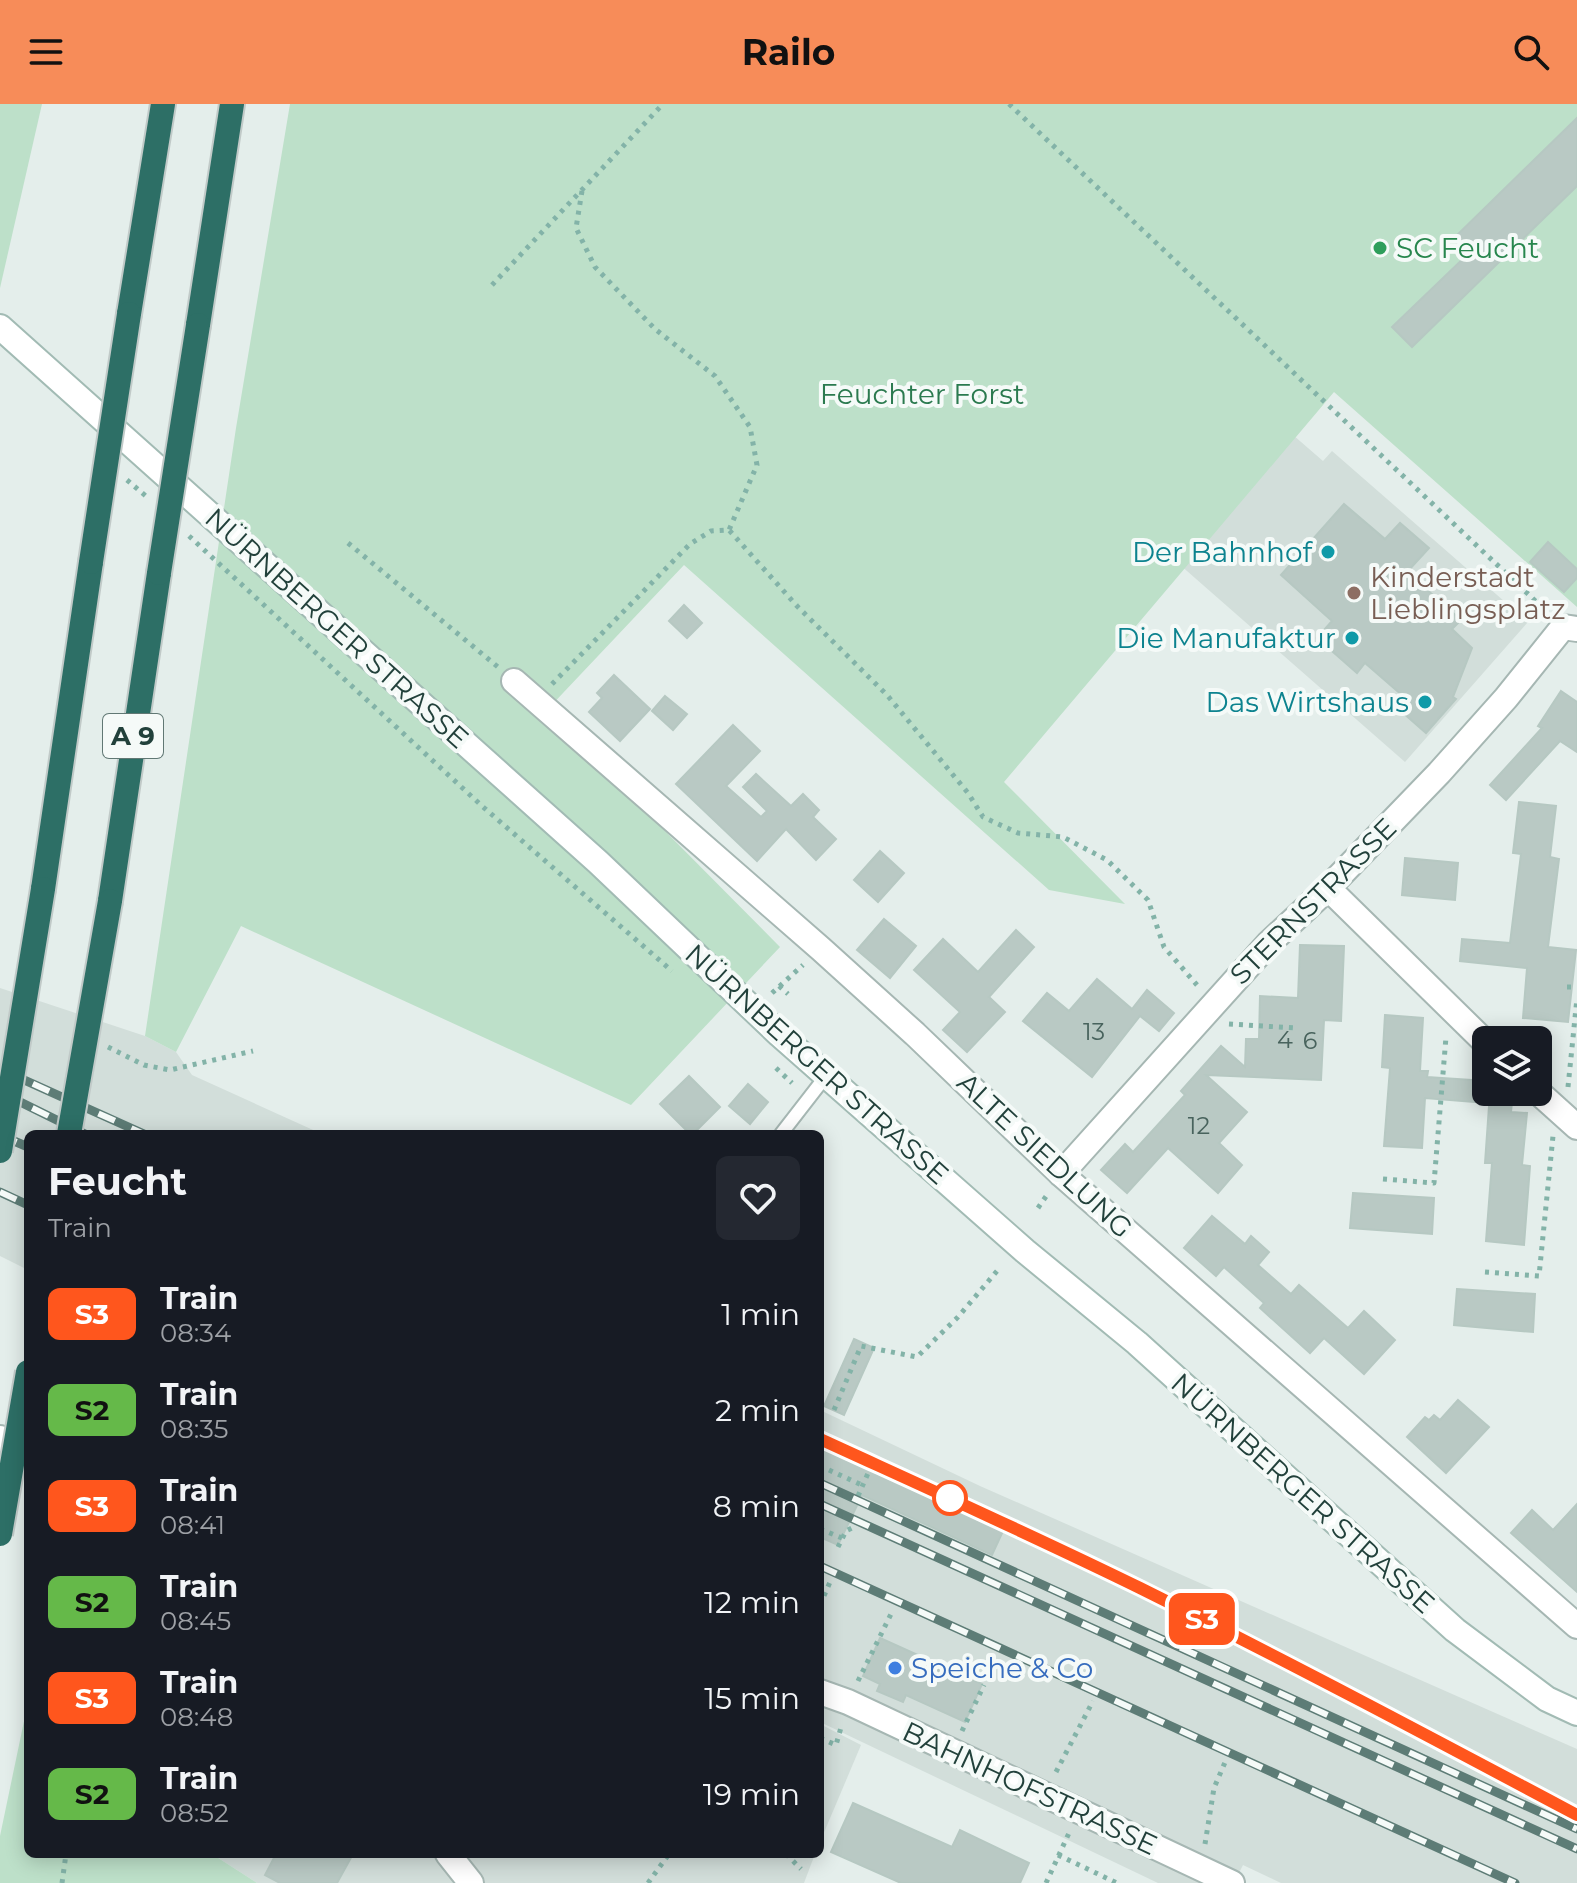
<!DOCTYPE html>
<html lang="en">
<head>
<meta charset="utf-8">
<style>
	body { margin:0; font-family:Montserrat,sans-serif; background:#242831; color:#f1f3f6; height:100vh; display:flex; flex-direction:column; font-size:30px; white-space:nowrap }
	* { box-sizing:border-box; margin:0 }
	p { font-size:26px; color:#9ea1a6 }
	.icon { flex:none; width:44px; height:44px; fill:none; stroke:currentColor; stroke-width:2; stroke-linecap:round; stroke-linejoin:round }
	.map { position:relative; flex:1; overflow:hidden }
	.side { position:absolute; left:24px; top:1026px; width:800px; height:728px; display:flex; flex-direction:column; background:#171b24; border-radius:12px; box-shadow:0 4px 20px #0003 }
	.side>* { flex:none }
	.badge { padding:0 16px; border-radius:12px; font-size:28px; line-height:52px }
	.buttons { position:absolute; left:1472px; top:922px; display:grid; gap:16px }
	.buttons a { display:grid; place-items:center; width:80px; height:80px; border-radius:12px; background:#171b24; box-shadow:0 4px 20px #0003; font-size:40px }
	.map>.badge { position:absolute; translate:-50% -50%; box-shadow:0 0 0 4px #fff }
	.round { display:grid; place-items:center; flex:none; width:84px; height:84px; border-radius:12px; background:#242831 }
	.headline { display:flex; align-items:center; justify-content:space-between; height:136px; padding:0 24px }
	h1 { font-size:38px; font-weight:700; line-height:60px }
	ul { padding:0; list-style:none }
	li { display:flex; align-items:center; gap:24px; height:96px; padding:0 24px }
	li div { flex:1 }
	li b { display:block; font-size:30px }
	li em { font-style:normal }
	li .badge { min-width:88px; font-weight:700; text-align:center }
	header { display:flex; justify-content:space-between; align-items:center; height:104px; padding:0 24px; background:#f78c59; color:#111; font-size:36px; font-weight:700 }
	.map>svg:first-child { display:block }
	.built { fill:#d2deda }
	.green { fill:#bde0c9 }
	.building { fill:#b9c9c4; stroke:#b6c8c2; stroke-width:2 }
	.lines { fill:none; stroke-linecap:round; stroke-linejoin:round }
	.lane-casing { stroke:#a6b7b3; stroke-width:16 }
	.street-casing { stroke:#a6b7b3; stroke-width:28 }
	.secondary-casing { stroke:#a2bbb4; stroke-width:28 }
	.highway-casing { stroke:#c1cac8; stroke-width:28 }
	.path { stroke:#83b3a8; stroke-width:5; stroke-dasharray:4 6; stroke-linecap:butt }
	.lane { stroke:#fff; stroke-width:12 }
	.street { stroke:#fff; stroke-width:24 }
	.secondary { stroke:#fff; stroke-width:24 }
	.highway { stroke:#2d6f66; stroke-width:24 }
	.rail-casing { stroke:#5d7c76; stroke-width:9 }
	.rail { stroke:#f5faf8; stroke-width:6; stroke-dasharray:18; stroke-linecap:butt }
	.highway-bridge-casing { stroke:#c1cac8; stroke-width:28; stroke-linecap:butt }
	.highway-bridge { stroke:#2d6f66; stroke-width:24 }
	.line-casing { stroke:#fff; stroke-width:18 }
	.line { stroke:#ff561d; stroke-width:12 }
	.leisure-dot { fill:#2e9e5b; stroke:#f5faf8; stroke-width:3 }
	.culture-dot { fill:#0f9aa8; stroke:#f5faf8; stroke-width:3 }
	.education-dot { fill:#8d6e63; stroke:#f5faf8; stroke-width:3 }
	.stop-dot { fill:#fff; stroke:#ff561d; stroke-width:4 }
	.shop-dot { fill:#3f7fe0; stroke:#f5faf8; stroke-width:3 }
	.labels { text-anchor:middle; stroke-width:8; stroke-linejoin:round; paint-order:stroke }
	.number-label { font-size:24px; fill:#48635d }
	.shield { fill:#f5faf8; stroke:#617874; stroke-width:2 }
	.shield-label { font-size:26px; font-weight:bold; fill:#22413b }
	.leisure-label { font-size:28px; fill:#27864d; stroke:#f5faf8; text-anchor:start }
	.park-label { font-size:28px; fill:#2b7a4f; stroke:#f5faf8 }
	.culture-label { font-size:28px; fill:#0d838f; stroke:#f5faf8; text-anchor:end }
	.education-label { font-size:28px; fill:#785e54; stroke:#f5faf8; text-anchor:start }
	.street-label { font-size:28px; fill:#22413b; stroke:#f5faf8 }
	.shop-label { font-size:28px; fill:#366cbe; stroke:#f5faf8; text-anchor:start }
</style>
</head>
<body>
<header><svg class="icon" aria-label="menu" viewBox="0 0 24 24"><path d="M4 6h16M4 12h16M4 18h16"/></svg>Railo<svg class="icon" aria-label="search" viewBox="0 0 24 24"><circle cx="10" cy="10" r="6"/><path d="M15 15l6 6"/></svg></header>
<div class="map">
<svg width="1577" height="1779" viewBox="0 0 1577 1779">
	<rect width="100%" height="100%" fill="#e4eeeb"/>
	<!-- built -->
	<g class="built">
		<path d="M1293 331 1323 357 1332 347 1528 518 1405 658 1179 460Z"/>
		<path d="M0 884 145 932 176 948 192 971 322 1030H28V1166L0 1152Z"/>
		<path d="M820 1306 980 1382 1577 1645V1779H1281L1243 1761 1234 1779H1158L820 1618Z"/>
		<path d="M820 1620 861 1641 820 1738Z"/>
		<path d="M212 1750H815L804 1779H257Z"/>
	</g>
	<!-- green -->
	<g class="green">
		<path d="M0 0H42L0 184Z"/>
		<path d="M290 0H1577V503L1334 288 1004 678 1125 800 1049 786 684 461 546 607 780 843 631 1001 241 822 176 948 145 932 236 324Z"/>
		<path d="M28 1598V1750H212L257 1779H0V1732Z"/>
	</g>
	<!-- building -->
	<g class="building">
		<path d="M1577 14V82L1412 243 1392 223 1468 150 1453 135Z"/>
		<path d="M1344 400 1385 435 1400 419 1429 444 1407 468 1461 516 1452 525 1472 544 1453 593 1456 595 1426 629 1394 601 1403 592 1365 559 1357 569 1317 534 1332 517 1281 471Z"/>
		<path d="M1548 438 1577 465V474L1564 488 1530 458Z"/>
		<path d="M684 501 702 519 687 534 669 517Z"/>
		<path d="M614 571 650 605 620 637 589 608 602 594 597 589Z"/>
		<path d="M1561 587 1577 598V648L1560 637 1506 696 1490 681 1542 624 1538 622Z"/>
		<path d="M665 592 687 610 673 626 652 607Z"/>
		<path d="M733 621 760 647 726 682 761 713 767 707 743 683 756 670 791 702 803 690 819 706 813 713 836 735 816 756 786 725 757 757 676 680Z"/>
		<path d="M1519 698 1556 702 1550 753 1559 755 1548 843 1576 846 1568 918 1523 914 1527 864 1460 857 1462 835 1510 839 1521 750 1513 749Z"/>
		<path d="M880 747 904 769 878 798 854 776Z"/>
		<path d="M1405 754 1458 759 1455 796 1402 791Z"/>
		<path d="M884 815 916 842 890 874 857 846Z"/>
		<path d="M1016 826 1034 843 989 893 1005 908 967 948 943 926 960 908 914 866 943 835 978 868Z"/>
		<path d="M1300 841 1344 842 1341 917 1324 916 1321 976 1206 971 1247 1008 1219 1039 1242 1061 1218 1089 1168 1044 1127 1089 1101 1066 1125 1040 1133 1048 1185 991 1181 987 1221 942 1245 963 1246 935H1259L1260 892 1298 894Z"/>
		<path d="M1097 875 1132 905 1147 886 1174 909 1159 927 1140 912 1092 973 1023 917 1047 889 1069 907Z"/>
		<path d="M1385 911 1423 914 1420 967H1428L1427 973 1486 977V999L1425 994 1422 1044 1384 1042 1390 964 1382 963Z"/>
		<path d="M689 972 720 1003 693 1030H690L660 1000Z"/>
		<path d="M748 980 768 998 750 1020 729 1002Z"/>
		<path d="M1490 988H1513L1511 1008 1527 1009 1522 1061 1530 1062 1524 1141 1486 1137 1492 1059H1485Z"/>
		<path d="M1353 1089 1434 1094 1432 1130 1350 1124Z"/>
		<path d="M1212 1112 1245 1140 1251 1132 1269 1148 1258 1161 1291 1190 1299 1181 1348 1224 1364 1207 1395 1236 1364 1270 1324 1234 1310 1249 1260 1204 1264 1199 1224 1163 1216 1172 1184 1144Z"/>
		<path d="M1457 1185 1535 1190 1533 1228 1454 1221Z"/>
		<path d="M854 1235 874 1244 844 1311 824 1302Z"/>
		<path d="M1458 1296 1489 1323 1446 1369 1407 1333 1425 1313 1429 1316 1434 1311 1440 1316Z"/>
		<path d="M820 1344 1003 1427 992 1451 862 1391 838 1441 820 1433Z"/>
		<path d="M1577 1400V1488L1511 1429 1532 1406 1553 1426Z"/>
		<path d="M880 1534 982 1580 965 1618 906 1591 903 1598 877 1587 880 1580 863 1572Z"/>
		<path d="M853 1699 952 1743 960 1726 1029 1759 1020 1779H901L831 1748Z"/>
		<path d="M276 1750H353L337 1779H280L265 1771Z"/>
	</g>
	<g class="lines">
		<!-- lane casing -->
		<g class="lane-casing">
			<path id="lane" d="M781 1030 826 972"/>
		</g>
		<!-- street casing -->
		<g class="street-casing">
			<g id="street">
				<path d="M514 577 821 845 915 930 1061 1070 1577 1522"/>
				<path d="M1328 784 1486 939"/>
				<path d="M1538 988 1577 1023"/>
				<path d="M1061 1070 1268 840 1328 784 1439 669 1506 594 1563 523 1577 525"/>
				<path d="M0 1334 28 1347"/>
				<path d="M820 1588 848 1598 1232 1779"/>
				<path d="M448 1750 471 1779"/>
			</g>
		</g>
		<!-- secondary casing -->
		<g class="secondary-casing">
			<path id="secondary" d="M0 223 598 758 779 930 1025 1147 1137 1239 1455 1526 1547 1595 1577 1609"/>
		</g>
		<!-- highway casing -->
		<g class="highway-casing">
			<g id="highway">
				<path d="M129 210 163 0"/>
				<path d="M198 221 232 0"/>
				<path d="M43 785 91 458"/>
				<path d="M110 797 159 469"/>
			</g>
		</g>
		<!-- path -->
		<g class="path">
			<path d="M1009 0 1545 506"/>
			<path d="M582 87 576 124 595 163 655 225 715 272 750 323 757 361 729 426"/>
			<path d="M492 181 663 0"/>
			<path d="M127 376 147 393"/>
			<path d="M189 432 482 702 672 867"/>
			<path d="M348 439 498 563"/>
			<path d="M552 580 690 440 711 427 729 426 797 502 887 591 968 689 983 713 1018 729 1063 733 1107 756 1148 796 1164 843 1197 881"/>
			<path d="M779 882 788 890"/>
			<path d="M1567 883H1577"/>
			<path d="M772 889 803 861"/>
			<path d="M1229 920 1296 924"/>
			<path d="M108 943 144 961 170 966 253 947"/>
			<path d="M776 964 792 979"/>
			<path d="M1568 983 1577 894"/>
			<path d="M1383 1075 1434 1079 1446 933"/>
			<path d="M1038 1104 1049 1088"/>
			<path d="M1485 1168 1539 1172 1553 1032"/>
			<path d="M834 1306 861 1242 917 1253 958 1213 997 1167"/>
			<path d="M829 1366 864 1382"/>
			<path d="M858 1392 869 1367"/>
			<path d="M820 1425 842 1434"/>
			<path d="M838 1443 846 1427 854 1423"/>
			<path d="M820 1501 830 1478"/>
			<path d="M820 1521 821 1522"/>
			<path d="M858 1577 893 1506"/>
			<path d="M962 1627 984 1581"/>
			<path d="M820 1634 836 1641 842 1620"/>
			<path d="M1056 1668 1093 1597"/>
			<path d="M1205 1740 1214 1684 1226 1656"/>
			<path d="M786 1750 801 1765"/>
			<path d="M1058 1751 1117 1779"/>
			<path d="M62 1779 66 1750"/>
			<path d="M648 1779 669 1750"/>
			<path d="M1046 1779 1069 1729"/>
		</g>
		<!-- lane -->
		<use href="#lane" class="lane"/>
		<!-- street -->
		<use href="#street" class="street"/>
		<!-- secondary -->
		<use href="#secondary" class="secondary"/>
		<!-- highway -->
		<use href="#highway" class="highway"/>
		<!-- rail casing -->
		<g class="rail-casing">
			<g id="rail">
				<path d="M0 965 144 1030"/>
				<path d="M0 988 85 1030"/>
				<path d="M0 1031 28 1043"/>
				<path d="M0 1088 28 1101"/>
				<path d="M820 1335C1077 1451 1328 1577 1577 1711"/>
				<path d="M820 1379 1577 1725"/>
				<path d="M820 1400 1577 1745"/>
				<path d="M820 1462 1515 1779"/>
			</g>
		</g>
		<!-- rail -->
		<use href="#rail" class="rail"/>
		<!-- highway-bridge casing -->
		<g class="highway-bridge-casing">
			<g id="highway-bridge">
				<path d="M91 458 129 210"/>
				<path d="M159 469 198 221"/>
				<path d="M69 1030 110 797"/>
				<path d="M0 1047 43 785"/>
				<path d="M0 1430 28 1268"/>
			</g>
		</g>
		<!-- highway-bridge -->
		<use href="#highway-bridge" class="highway-bridge"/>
	</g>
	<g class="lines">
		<!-- line casing -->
		<g class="line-casing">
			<path id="line" d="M820 1335C927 1384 1034 1432 1140 1484 1287 1557 1432 1634 1577 1711"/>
		</g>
		<!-- line -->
		<use href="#line" class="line"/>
	</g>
	<!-- markers -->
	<circle class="leisure-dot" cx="1380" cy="144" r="8"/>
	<g class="culture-dot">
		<circle cx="1328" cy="448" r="8"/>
		<circle cx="1352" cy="534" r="8"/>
		<circle cx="1425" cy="598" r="8"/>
	</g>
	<circle class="education-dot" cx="1354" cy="489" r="8"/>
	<circle class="stop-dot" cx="950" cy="1394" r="16"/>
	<circle class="shop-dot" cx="895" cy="1564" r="8"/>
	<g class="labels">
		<!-- number labels -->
		<g class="number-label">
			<text x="1094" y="936">13</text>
			<text x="1285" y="944">4</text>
			<text x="1310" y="945">6</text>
			<text x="1199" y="1030">12</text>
		</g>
		<!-- shield labels -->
		<rect class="shield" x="103" y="610" width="60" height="44" rx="6"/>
		<g class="shield-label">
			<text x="133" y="641">A 9</text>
		</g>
		<!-- leisure labels -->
		<g class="leisure-label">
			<text x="1396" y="154">SC Feucht</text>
		</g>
		<!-- park labels -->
		<g class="park-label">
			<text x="922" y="300">Feuchter Forst</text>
		</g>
		<!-- culture labels -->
		<g class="culture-label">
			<text x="1312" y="458">Der Bahnhof</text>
			<text x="1336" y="544">Die Manufaktur</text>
			<text x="1409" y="608">Das Wirtshaus</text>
		</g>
		<!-- education labels -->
		<g class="education-label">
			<text x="1370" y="483">Kinderstadt<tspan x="1370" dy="32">Lieblingsplatz</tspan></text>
		</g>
		<!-- street labels -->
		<g class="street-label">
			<text transform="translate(337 524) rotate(42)" y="10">NÜRNBERGER STRASSE</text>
			<text transform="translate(1313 797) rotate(-45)" y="10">STERNSTRASSE</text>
			<text transform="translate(817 960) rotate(42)" y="10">NÜRNBERGER STRASSE</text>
			<text transform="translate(1045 1051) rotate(43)" y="10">ALTE SIEDLUNG</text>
			<text transform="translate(1303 1389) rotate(42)" y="10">NÜRNBERGER STRASSE</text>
			<text transform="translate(1030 1684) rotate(25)" y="10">BAHNHOFSTRASSE</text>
		</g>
		<!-- shop labels -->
		<g class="shop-label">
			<text x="911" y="1574">Speiche &amp; Co</text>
		</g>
	</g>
</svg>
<div class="buttons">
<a><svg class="icon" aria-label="layers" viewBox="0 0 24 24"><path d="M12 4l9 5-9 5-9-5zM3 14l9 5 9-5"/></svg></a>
</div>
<b class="badge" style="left:1202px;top:1515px;background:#ff561d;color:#fff">S3</b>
<section class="side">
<div class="headline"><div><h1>Feucht</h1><p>Train</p></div><a class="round"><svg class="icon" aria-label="heart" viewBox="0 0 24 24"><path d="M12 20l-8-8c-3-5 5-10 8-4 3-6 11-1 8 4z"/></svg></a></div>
<ul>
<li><span class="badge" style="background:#ff561d;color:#fff">S3</span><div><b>Train</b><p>08:34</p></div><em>1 min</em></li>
<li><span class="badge" style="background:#65b949;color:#111">S2</span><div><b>Train</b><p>08:35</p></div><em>2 min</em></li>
<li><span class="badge" style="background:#ff561d;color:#fff">S3</span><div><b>Train</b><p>08:41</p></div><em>8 min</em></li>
<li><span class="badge" style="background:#65b949;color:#111">S2</span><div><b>Train</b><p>08:45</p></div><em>12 min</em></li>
<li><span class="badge" style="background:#ff561d;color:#fff">S3</span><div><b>Train</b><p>08:48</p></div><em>15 min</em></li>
<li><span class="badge" style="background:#65b949;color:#111">S2</span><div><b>Train</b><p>08:52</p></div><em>19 min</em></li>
</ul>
</section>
</div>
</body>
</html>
